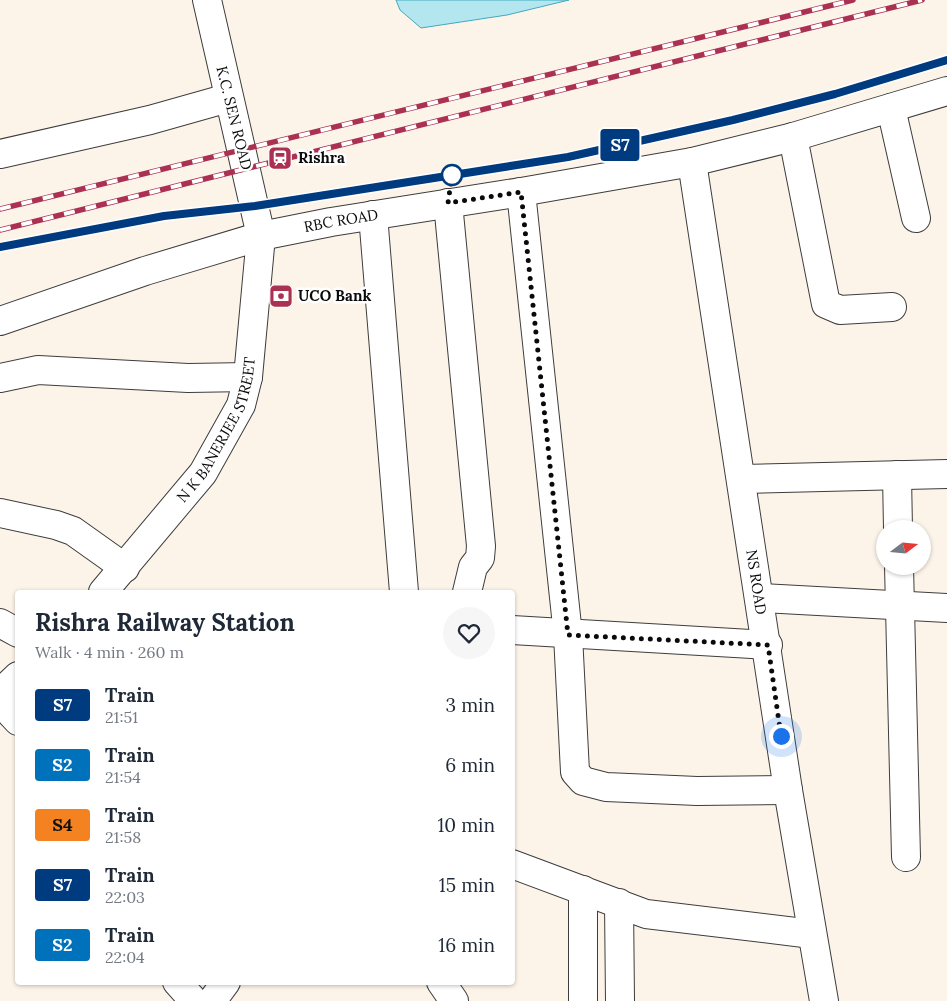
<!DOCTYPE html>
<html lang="en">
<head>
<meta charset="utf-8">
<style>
	body { margin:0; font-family:Lora,serif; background:#f6f6f7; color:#1f2937; height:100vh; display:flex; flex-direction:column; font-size:19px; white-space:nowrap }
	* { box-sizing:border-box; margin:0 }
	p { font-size:16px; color:#747a83 }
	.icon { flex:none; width:28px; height:28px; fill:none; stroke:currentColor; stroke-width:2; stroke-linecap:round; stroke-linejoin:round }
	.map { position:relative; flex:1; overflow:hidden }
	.panel { position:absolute; left:15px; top:590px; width:500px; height:395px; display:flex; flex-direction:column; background:#fff; border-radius:5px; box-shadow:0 1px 4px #0004 }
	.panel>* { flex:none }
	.badge { padding:0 10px; border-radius:4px; font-size:18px; line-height:32px }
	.needle { width:32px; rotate:74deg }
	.tools { position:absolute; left:876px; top:520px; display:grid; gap:10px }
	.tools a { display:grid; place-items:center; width:55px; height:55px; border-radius:50%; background:#fff; box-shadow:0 1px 4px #0004; font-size:25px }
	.you { position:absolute; width:25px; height:25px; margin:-12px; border:4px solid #fff; border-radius:50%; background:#1a73e8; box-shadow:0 0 0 8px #1a73e833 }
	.map>.badge { position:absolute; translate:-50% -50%; box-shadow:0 0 0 2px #fff }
	.round { display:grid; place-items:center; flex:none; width:52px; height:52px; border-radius:26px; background:#f6f6f7 }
	.head { display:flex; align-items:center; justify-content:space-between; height:85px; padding:0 20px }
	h1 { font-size:24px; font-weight:700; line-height:38px }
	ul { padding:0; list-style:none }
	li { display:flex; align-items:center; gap:15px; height:60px; padding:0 20px }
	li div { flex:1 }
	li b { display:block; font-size:19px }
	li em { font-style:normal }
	li .badge { min-width:55px; font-weight:700; text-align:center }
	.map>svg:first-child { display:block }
	.water { fill:#b3e6ef; stroke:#41a9be }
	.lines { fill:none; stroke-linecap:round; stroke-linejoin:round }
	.minor-casing { stroke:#3d3d3d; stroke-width:30 }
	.minor { stroke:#fff; stroke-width:28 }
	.rail-casing { stroke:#ab3152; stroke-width:5.5 }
	.rail { stroke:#fff; stroke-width:4; stroke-dasharray:11; stroke-linecap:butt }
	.line-casing { stroke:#fff; stroke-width:11 }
	.line { stroke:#003b80; stroke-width:8 }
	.walk { stroke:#0a0a0a; stroke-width:5; stroke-dasharray:0 9 }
	.stop-dot { fill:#fff; stroke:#003b80; stroke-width:2.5 }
	.labels { text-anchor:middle; stroke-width:5; stroke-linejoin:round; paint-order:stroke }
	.street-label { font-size:15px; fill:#0a0a0a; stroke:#fff }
	.poi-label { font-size:15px; font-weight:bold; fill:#0a0a0a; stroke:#fff; text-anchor:start }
</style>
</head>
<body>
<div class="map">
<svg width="947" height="1001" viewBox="0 0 947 1001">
	<rect width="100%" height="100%" fill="#fdf4e9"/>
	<!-- water -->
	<path class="water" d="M396 0H569L507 15 421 28 400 10Z"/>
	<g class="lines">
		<!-- minor casing -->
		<g class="minor-casing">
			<g id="minor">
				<path d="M891 108 916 218"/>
				<path d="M793 137 826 304 840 310 892 307"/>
				<path d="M0 154 150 120 228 98"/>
				<path id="s1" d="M692 162 788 790 824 1001"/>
				<path d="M521 192 568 635 575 772 583 781 606 787 697 791 788 790"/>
				<path d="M448 203 481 546 480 558 473 567 467 592"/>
				<path d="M373 215 404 592"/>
				<path id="s2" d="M0 321 145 271 261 236 331 222 521 192 692 162 793 137 947 91"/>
				<path d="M0 378 38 370 188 378 248 377"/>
				<path d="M897 475 898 529"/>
				<path d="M742 479 947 474"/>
				<path d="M0 513 56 525 73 531 125 568"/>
				<path d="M899 566 906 857"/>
				<path id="s3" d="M103 592 203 473 241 405 248 377 261 236 207 0"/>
				<path d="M761 598 947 608"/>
				<path d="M0 623 18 633"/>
				<path d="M512 630 768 645"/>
				<path d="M0 693 18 676"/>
				<path d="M0 702 18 721"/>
				<path d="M512 864 646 914 812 934"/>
				<path d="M583 890V1001"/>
				<path d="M619 903 620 1001"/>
				<path d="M177 982 194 1001"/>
				<path d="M441 982 454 1001"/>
				<path d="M212 1001 226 982"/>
			</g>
		</g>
		<!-- minor -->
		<use href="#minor" class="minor"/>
		<!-- rail casing -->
		<g class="rail-casing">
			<g id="rail">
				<path d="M0 209 853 0"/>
				<path d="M0 230 922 0"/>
				<path d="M0 247 164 216 255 206 568 157 733 120 835 94 947 60"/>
			</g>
		</g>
		<!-- rail -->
		<use href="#rail" class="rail"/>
	</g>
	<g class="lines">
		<!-- line casing -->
		<g class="line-casing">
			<path id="line" d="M0 247 164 216 255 206 568 157 733 120 835 94 947 60"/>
		</g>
		<!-- line -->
		<use href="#line" class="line"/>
		<!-- walk -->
		<path class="walk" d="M452 175 448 203 521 192 568 635 768 645 781 736"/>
	</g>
	<!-- icons -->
	<defs>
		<g id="station-square" transform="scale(1.25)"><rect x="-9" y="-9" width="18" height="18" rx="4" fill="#ab3152" stroke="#fff"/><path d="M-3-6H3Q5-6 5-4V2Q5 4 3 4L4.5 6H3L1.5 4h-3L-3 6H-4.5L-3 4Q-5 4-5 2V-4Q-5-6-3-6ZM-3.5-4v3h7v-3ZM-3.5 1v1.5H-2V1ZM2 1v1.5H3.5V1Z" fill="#fff"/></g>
		<g id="bank-square" transform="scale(1.25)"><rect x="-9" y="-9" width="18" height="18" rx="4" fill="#ab3152" stroke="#fff"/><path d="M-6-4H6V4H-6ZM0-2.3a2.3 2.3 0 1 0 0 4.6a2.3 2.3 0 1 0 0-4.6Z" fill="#fff"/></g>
	</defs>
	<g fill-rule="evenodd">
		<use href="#station-square" x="280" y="158"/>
		<use href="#bank-square" x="281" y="296"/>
	</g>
	<!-- markers -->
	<circle class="stop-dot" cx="452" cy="175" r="10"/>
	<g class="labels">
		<!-- street labels -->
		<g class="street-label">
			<text transform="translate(234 118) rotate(76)" y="5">K.C. SEN ROAD</text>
			<text dy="5" stroke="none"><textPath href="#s2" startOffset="356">RBC ROAD</textPath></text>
			<text dy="5" stroke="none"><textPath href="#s3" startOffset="201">N K BANERJEE STREET</textPath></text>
			<text dy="5" stroke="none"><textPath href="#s1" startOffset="425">NS ROAD</textPath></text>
		</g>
		<!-- poi labels -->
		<g class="poi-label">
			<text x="298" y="163">Rishra</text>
			<text x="298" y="301">UCO Bank</text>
		</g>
	</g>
</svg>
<div class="tools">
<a><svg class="needle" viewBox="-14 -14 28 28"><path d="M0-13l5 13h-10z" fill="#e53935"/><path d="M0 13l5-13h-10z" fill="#747a83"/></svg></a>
</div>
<div class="you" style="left:781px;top:736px"></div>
<b class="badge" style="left:620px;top:145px;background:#003b80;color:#fff">S7</b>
<section class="panel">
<div class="head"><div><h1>Rishra Railway Station</h1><p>Walk · 4 min · 260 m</p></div><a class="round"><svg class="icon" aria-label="heart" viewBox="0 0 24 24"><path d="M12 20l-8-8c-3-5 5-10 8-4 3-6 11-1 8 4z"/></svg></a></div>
<ul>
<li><span class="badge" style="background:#003b80;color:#fff">S7</span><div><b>Train</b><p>21:51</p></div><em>3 min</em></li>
<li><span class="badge" style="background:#0072bc;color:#fff">S2</span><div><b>Train</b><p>21:54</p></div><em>6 min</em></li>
<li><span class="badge" style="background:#f58220;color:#111">S4</span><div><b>Train</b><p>21:58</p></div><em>10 min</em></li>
<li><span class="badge" style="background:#003b80;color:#fff">S7</span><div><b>Train</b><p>22:03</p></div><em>15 min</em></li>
<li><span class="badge" style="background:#0072bc;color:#fff">S2</span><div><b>Train</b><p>22:04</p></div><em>16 min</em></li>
</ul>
</section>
</div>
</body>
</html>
